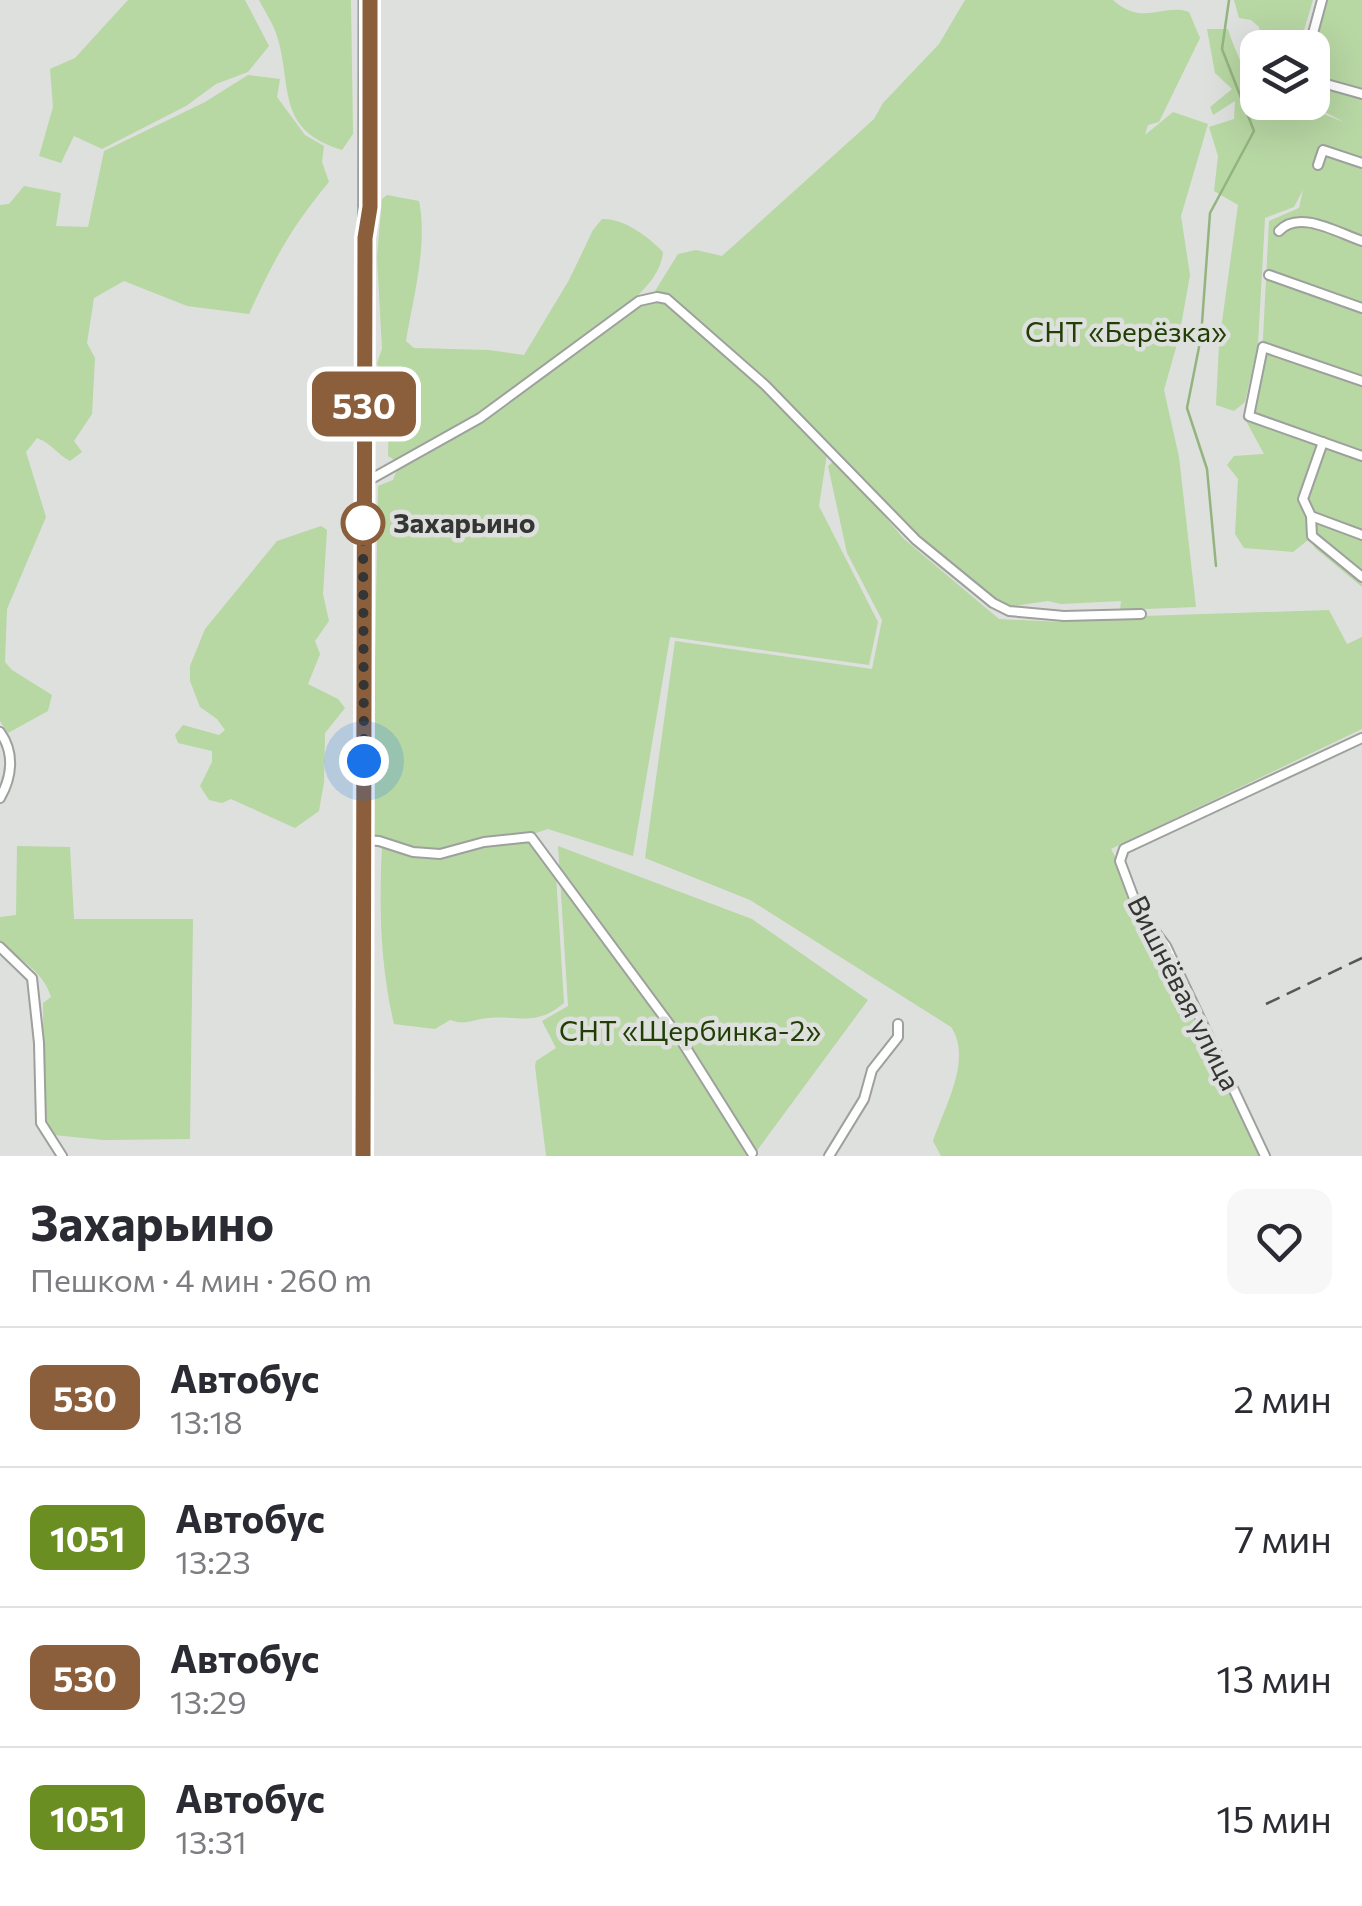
<!DOCTYPE html>
<html lang="ru">
<head>
<meta charset="utf-8">
<style>
	body { margin:0; font-family:Commissioner,sans-serif; background:#f7f7f7; color:#2b2b33; height:100vh; display:flex; flex-direction:column; font-size:38px; white-space:nowrap }
	* { box-sizing:border-box; margin:0 }
	p { font-size:32px; color:#7c7c81 }
	.icon { flex:none; width:55px; height:55px; fill:none; stroke:currentColor; stroke-width:2; stroke-linecap:round; stroke-linejoin:round }
	.map { position:relative; height:1156px; overflow:hidden }
	.side { display:flex; flex-direction:column; background:#fff; flex:1 }
	.side>* { flex:none }
	.badge { padding:0 20px; border-radius:15px; font-size:35px; line-height:65px }
	.tools { position:absolute; left:1240px; top:30px; display:grid; gap:20px }
	.tools a { display:grid; place-items:center; width:90px; height:90px; border-radius:20px; background:#fff; box-shadow:0 10px 40px #0002; font-size:50px }
	.you { position:absolute; width:50px; height:50px; margin:-25px; border:8px solid #fff; border-radius:50%; background:#1a73e8; box-shadow:0 0 0 15px #1a73e833 }
	.map>.badge { position:absolute; translate:-50% -50%; box-shadow:0 0 0 5px #fff }
	.round { display:grid; place-items:center; flex:none; width:105px; height:105px; border-radius:20px; background:#f7f7f7 }
	.overview { display:flex; align-items:center; justify-content:space-between; height:170px; padding:0 30px }
	h1 { font-size:48px; font-weight:700; line-height:75px }
	ul { padding:0; list-style:none }
	li { display:flex; align-items:center; gap:30px; height:140px; padding:0 30px; border-top:2px solid #e1e1e2 }
	li div { flex:1 }
	li b { display:block; font-size:38px }
	li em { font-style:normal }
	li .badge { min-width:110px; font-weight:700; text-align:center }
	.map>svg:first-child { display:block }
	.green { fill:#b7d7a3 }
	.lines { fill:none; stroke-linecap:round; stroke-linejoin:round }
	.stream { stroke:#94b47f; stroke-width:2.5 }
	.street-casing { stroke:#9ea09d; stroke-width:12 }
	.secondary-casing { stroke:#9ea09d; stroke-width:15 }
	.street { stroke:#fff; stroke-width:8 }
	.secondary { stroke:#d0e4bc; stroke-width:10 }
	.rail { stroke:#565756; stroke-width:2.5; stroke-dasharray:15 8; stroke-linecap:butt }
	.line-casing { stroke:#fff; stroke-width:22 }
	.line { stroke:#8b5e3c; stroke-width:15 }
	.walk { stroke:#343534; stroke-width:10; stroke-dasharray:0 18 }
	.stop-dot { fill:#fff; stroke:#8b5e3c; stroke-width:5 }
	.labels { text-anchor:middle; stroke-width:9; stroke-linejoin:round; paint-order:stroke }
	.park-label { font-size:28px; fill:#213f05; stroke:#dee0dd }
	.stop-label { font-size:28px; font-weight:bold; fill:#343534; stroke:#dee0dd; text-anchor:start }
	.street-label { font-size:28px; fill:#343534; stroke:#dee0dd }
</style>
</head>
<body>
<div class="map">
<svg width="1362" height="1156" viewBox="0 0 1362 1156">
	<rect width="100%" height="100%" fill="#dee0dd"/>
	<!-- green -->
	<g class="green">
		<path d="M128 0H245L269 46 248 72 216 84 186 106 102 149 74 136 61 163 39 156 53 107 50 69 75 58Z"/>
		<path d="M259 0H351L353 134 342 150C275 129 293 88 277 36 273 23 265 12 259 0Z"/>
		<path d="M965 0H1113C1142 27 1164 3 1189 12L1200 38 1159 122 1148 125 1145 135 1173 112 1208 124 1181 216 1190 275 1179 337 1164 390 1179 457 1196 607 1120 610 1121 601 1061 604 1048 601 1007 607 989 599 924 544 791 406 719 337 665 294 655 291 678 254 696 250 722 256 874 119 883 103 939 44Z"/>
		<path d="M1234 0H1313L1299 47H1268L1260 37 1259 27 1251 20 1239 18Z"/>
		<path d="M1317 0H1362V587L1315 548 1308 536V540L1293 552 1244 548 1235 534 1238 479 1227 465 1234 456 1264 454 1246 421 1263 338 1269 221 1299 208 1303 190 1294 207 1265 218 1258 344 1245 402 1234 411 1216 405 1219 344 1238 205 1214 191 1218 156 1209 127 1234 119 1235 101 1213 115 1210 107 1232 89 1215 73 1207 29H1228C1235 52 1246 70 1251 93L1257 63 1258 102 1307 103 1310 116 1323 114 1344 122 1308 103 1312 102V48L1305 47Z"/>
		<path d="M248 75 280 79 277 97 305 135 324 146 322 162 329 182C292 226 273 261 249 314L187 306 124 281 94 298 87 343 95 358 92 414 74 441 82 452 70 461C57 454 51 443 37 438L26 452 46 517 7 609 5 662 12 670 52 695 48 711 8 733 0 721V205L9 204 24 186 61 193 56 226 88 227 104 151 205 102Z"/>
		<path d="M387 195 419 201C428 245 413 298 406 341L414 348 489 350 524 355 569 280 593 230 602 219C623 218 648 236 663 252 661 276 640 293 624 309L466 422 396 461 388 456 389 408 377 363 382 349 377 257 382 199Z"/>
		<path d="M657 301 667 303 767 390 827 454 819 506 878 622 869 665 670 637 633 856 548 829 533 834 482 839 435 850 410 848 372 837 378 486 393 480 397 469 478 424 639 306Z"/>
		<path d="M836 459 904 539 999 619 1061 622 1144 616 1329 610 1347 644 1362 637V729L1111 849 1149 919 1261 1156H941L933 1141C944 1108 973 1059 951 1027L750 900 645 858 675 641 872 669 882 620 847 553 828 466Z"/>
		<path d="M321 526 327 530 323 594 329 621 315 641 320 654 308 684 338 699 345 708 325 733 324 782 319 811 295 828 231 799 222 803 209 800 200 786 212 762V751L178 743 175 735 183 725 219 735 225 730 217 719 200 707 190 681V666L205 629 277 541Z"/>
		<path d="M526 840 556 875 564 1003C535 1027 521 1015 488 1018 473 1019 466 1026 450 1020L435 1029 394 1024C380 965 379 905 382 845L412 854Z"/>
		<path d="M17 846 70 847 74 919H193L190 1139 103 1140 54 1135 44 1121 43 1003 51 997C43 970 19 960 0 942V917L16 915Z"/>
		<path d="M558 846 752 919 868 1000 753 1156H546L535 1066 536 1061 556 1048 542 1021 568 1006Z"/>
	</g>
	<g class="lines">
		<!-- stream -->
		<path class="stream" d="M1216 566 1207 469 1187 408 1201 337 1210 213 1254 131 1222 49 1229 0"/>
		<!-- street casing -->
		<g class="street-casing">
			<g id="street">
				<path d="M370 39V0"/>
				<path d="M1309 48 1322 0"/>
				<path d="M1312 80 1362 94"/>
				<path d="M1318 165 1323 150 1362 163"/>
				<path d="M368 219 370 83"/>
				<path d="M1279 231C1299 209 1338 233 1362 241"/>
				<path d="M1269 275 1362 308"/>
				<path d="M1362 381 1263 347 1249 416 1362 456"/>
				<path d="M1323 442 1303 499 1311 516 1362 535"/>
				<path d="M364 483 480 418 639 301 657 297 667 299 765 385 916 540 993 603 1009 611 1064 616 1141 614"/>
				<path d="M1311 516 1312 536 1362 577"/>
				<path d="M0 732C15 753 12 777 0 798"/>
				<path d="M364 840 379 841 413 852 440 854 484 842 531 837 681 1040 752 1153"/>
				<path d="M0 947 32 978 39 1043 41 1123 62 1156"/>
				<path d="M829 1156 864 1099 872 1070 898 1037V1024"/>
				<path d="M1265 1156 1166 946 1138 909 1120 861 1124 849 1362 738"/>
			</g>
		</g>
		<!-- secondary casing -->
		<g class="secondary-casing">
			<path id="secondary" d="M363 1156 365 0"/>
		</g>
		<!-- street -->
		<use href="#street" class="street"/>
		<!-- secondary -->
		<use href="#secondary" class="secondary"/>
		<!-- rail -->
		<path class="rail" d="M1266 1004 1362 958"/>
	</g>
	<g class="lines">
		<!-- line casing -->
		<g class="line-casing">
			<path id="line" d="M363 1156 365 238 370 207V0"/>
		</g>
		<!-- line -->
		<use href="#line" class="line"/>
		<!-- walk -->
		<path class="walk" d="M363 523 364 761"/>
	</g>
	<!-- markers -->
	<circle class="stop-dot" cx="363" cy="523" r="20"/>
	<g class="labels">
		<!-- park labels -->
		<g class="park-label">
			<text x="1126" y="342">СНТ «Берёзка»</text>
			<text x="690" y="1041">СНТ «Щербинка-2»</text>
		</g>
		<!-- stop labels -->
		<g class="stop-label">
			<text x="393" y="533">Захарьино</text>
		</g>
		<!-- street labels -->
		<g class="street-label">
			<text transform="translate(1184 993) rotate(63)" y="10">Вишнёвая улица</text>
		</g>
	</g>
</svg>
<div class="tools">
<a><svg class="icon" aria-label="layers" viewBox="0 0 24 24"><path d="M12 4l9 5-9 5-9-5zM3 14l9 5 9-5"/></svg></a>
</div>
<div class="you" style="left:364px;top:761px"></div>
<b class="badge" style="left:364px;top:404px;background:#8b5e3c;color:#fff">530</b>
</div>
<section class="side">
<div class="overview"><div><h1>Захарьино</h1><p>Пешком · 4 мин · 260 m</p></div><a class="round"><svg class="icon" aria-label="heart" viewBox="0 0 24 24"><path d="M12 20l-8-8c-3-5 5-10 8-4 3-6 11-1 8 4z"/></svg></a></div>
<ul>
<li><span class="badge" style="background:#8b5e3c;color:#fff">530</span><div><b>Автобус</b><p>13:18</p></div><em>2 мин</em></li>
<li><span class="badge" style="background:#6b8e23;color:#fff">1051</span><div><b>Автобус</b><p>13:23</p></div><em>7 мин</em></li>
<li><span class="badge" style="background:#8b5e3c;color:#fff">530</span><div><b>Автобус</b><p>13:29</p></div><em>13 мин</em></li>
<li><span class="badge" style="background:#6b8e23;color:#fff">1051</span><div><b>Автобус</b><p>13:31</p></div><em>15 мин</em></li>
</ul>
</section>
</body>
</html>
